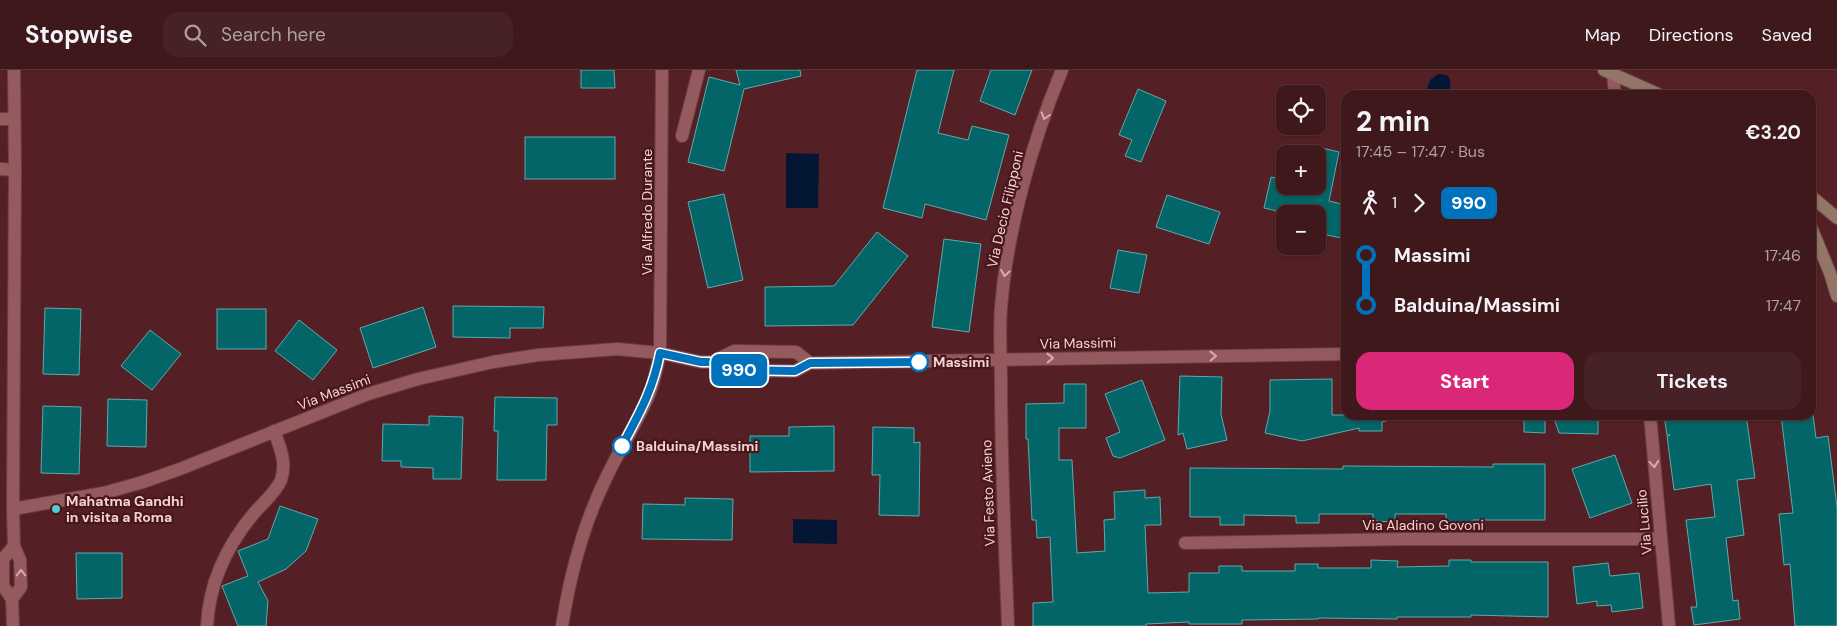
<!DOCTYPE html>
<html lang="en">
<head>
<meta charset="utf-8">
<style>
	body { margin:0; font-family:"DM Sans",sans-serif; background:#462125; color:#f1f3f6; height:100vh; display:flex; flex-direction:column; font-size:19px; white-space:nowrap }
	* { box-sizing:border-box; margin:0 }
	p { font-size:16px; color:#ada0a3 }
	.icon { flex:none; width:28px; height:28px; fill:none; stroke:currentColor; stroke-width:2; stroke-linecap:round; stroke-linejoin:round }
	.map { position:relative; flex:1; overflow:hidden }
	.drawer { position:absolute; left:1341px; top:20px; width:475px; height:330px; display:flex; flex-direction:column; background:#3f181c; border-radius:15px; box-shadow:0 1px 4px #0004,0 0 0 1px #58373b }
	.drawer>* { flex:none }
	.badge { padding:0 10px; border-radius:8px; font-size:18px; line-height:32px }
	.buttons { position:absolute; left:1276px; top:15px; display:grid; gap:10px }
	.buttons a { display:grid; place-items:center; width:50px; height:50px; border-radius:10px; background:#3f181c; box-shadow:0 1px 4px #0004,0 0 0 1px #58373b; font-size:25px }
	.map>.badge { position:absolute; translate:-50% -50%; box-shadow:0 0 0 2px #fff }
	.legs { display:flex; align-items:center; gap:8px; height:55px; padding:0 15px; font-size:16px }
	.legs p { margin-inline-start:auto }
	.head { display:flex; align-items:center; justify-content:space-between; height:85px; padding:0 15px }
	h1 { font-size:28px; font-weight:700; line-height:38px }
	.action { display:flex; gap:10px; margin-top:auto; padding:10px 15px }
	.action a { flex:1; height:58px; border-radius:15px; background:#db2777; color:#fff; font-size:20px; font-weight:700; line-height:58px; text-align:center }
	.action a+a { background:#462125; color:#f1f3f6 }
	ul { padding:0 15px; list-style:none }
	li { display:flex; align-items:center; gap:18px; height:50px; font-size:19px }
	li i { display:grid; place-items:center; width:8px; height:100%; margin:0 6px; background:currentColor }
	li i::after { content:''; width:12px; height:12px; margin:-6px; border:4px solid; border-radius:50%; background:#3f181c }
	li p { margin-inline-start:auto }
	li:first-child i { background:linear-gradient(#0000 50%,currentColor 0) }
	li:last-child i { background:linear-gradient(currentColor 50%,#0000 0) }
	header { display:flex; align-items:center; gap:30px; box-sizing:border-box; height:70px; padding:0 25px; background:#3f181c; border-bottom:1px solid #58373b }
	header strong { font-size:24px }
	nav { display:flex; gap:28px; margin-inline-start:auto; font-size:18px }
	.search { width:350px; height:45px; background:#462125; display:flex; align-items:center; gap:12px; box-sizing:border-box; padding:0 18px; border-radius:15px; color:#ada0a3; font-size:19px }
	.map>svg:first-child { display:block }
	.water { fill:#031734 }
	.building { fill:#036567; stroke:#5dabac }
	.lines { fill:none; stroke-linecap:round; stroke-linejoin:round }
	.minor-casing { stroke:#6c3f45; stroke-width:14 }
	.tertiary-casing { stroke:#6c3f45; stroke-width:14 }
	.secondary-casing { stroke:#6c3f45; stroke-width:14 }
	.minor { stroke:#955a5d; stroke-width:12 }
	.tertiary { stroke:#955a5d; stroke-width:12 }
	.secondary { stroke:#937666; stroke-width:12 }
	.oneway { stroke:#d8adaf }
	.line-1-casing { stroke:#fff; stroke-width:11 }
	.line-1 { stroke:#0072bc; stroke-width:8 }
	.stop-1-dot { fill:#fff; stroke:#0072bc; stroke-width:2.5 }
	.poi-dot { fill:#52cdcf; stroke:#49161c; stroke-width:2 }
	.labels { text-anchor:middle; stroke-width:4.5; stroke-linejoin:round; paint-order:stroke }
	.street-label { font-size:14px; fill:#f4d1d2; stroke:#49161c }
	.stop-label { font-size:14px; font-weight:bold; fill:#f4d1d2; stroke:#49161c; text-anchor:start }
	.poi-label { font-size:14px; font-weight:bold; fill:#f4d1d2; stroke:#49161c; text-anchor:start }
</style>
</head>
<body>
<header>
<strong>Stopwise</strong>
<div class="search"><svg class="icon" aria-label="search" viewBox="0 0 24 24"><circle cx="10" cy="10" r="6"/><path d="M15 15l6 6"/></svg>Search here</div>
<nav><a>Map</a><a>Directions</a><a>Saved</a></nav>
</header>
<div class="map">
<svg width="1837" height="556" viewBox="0 0 1837 556">
	<rect width="100%" height="100%" fill="#542025"/>
	<!-- water -->
	<g class="water">
		<path d="M1438 4 1447 5C1453 12 1451 18 1446 25H1421L1427 19 1430 10Z"/>
		<path d="M786 83 819 84 818 138H786Z"/>
		<path d="M793 449 837 450V474L793 473Z"/>
	</g>
	<!-- building -->
	<g class="building">
		<path d="M581 0H614L615 18H581Z"/>
		<path d="M736 0H800L801 6 744 19 724 101 688 92 709 7 740 15Z"/>
		<path d="M917 0H954L938 63 968 70 972 56 1009 65 986 150 925 134 922 148 883 138Z"/>
		<path d="M991 0H1032L1015 45 980 31Z"/>
		<path d="M1138 19 1166 31 1141 92 1125 86 1132 70 1119 65Z"/>
		<rect x="525" y="67" width="90" height="42"/>
		<path d="M1318 77 1339 82 1329 131 1346 135V169L1318 163V144H1291L1264 138 1271 107 1285 110V116H1318Z"/>
		<path d="M724 124 743 210 708 218 688 132Z"/>
		<path d="M1167 125 1220 142 1209 174 1156 157Z"/>
		<path d="M877 162 908 186 853 255 765 256V217L834 216Z"/>
		<path d="M944 169 981 174 969 262 932 257Z"/>
		<path d="M1118 180 1147 185 1139 223 1110 218Z"/>
		<path d="M453 236 544 237 543 258H510V268L453 267Z"/>
		<path d="M423 237 436 277 373 298 360 258Z"/>
		<path d="M45 238 81 239 79 305 43 304Z"/>
		<rect x="217" y="239" width="49" height="40"/>
		<path d="M299 250 337 280 313 310 275 281Z"/>
		<path d="M150 260 181 284 152 320 121 296Z"/>
		<path d="M1180 306 1222 307 1221 344 1227 370 1187 379 1183 363 1178 365Z"/>
		<path d="M1332 309V345H1388L1389 350 1382 352V361H1359V358L1302 371 1265 363 1270 341V310Z"/>
		<path d="M1142 310 1165 370 1120 388 1113 386 1106 368 1120 362 1105 324Z"/>
		<path d="M1064 314H1086V358H1059V390H1072L1077 483 1105 481 1104 450 1115 449 1114 422 1145 420V428L1160 427 1161 455H1145L1148 523 1189 522V503H1219V496H1242V501H1295V494H1318V498H1371V490L1398 491 1397 497 1449 496V490H1471V492H1548V547L1471 545V547H1397V549L1318 548V549L1242 550V554H1189V552L1146 554V556H1033V533L1053 532 1050 467 1037 468 1036 450H1032L1028 369H1026V334L1064 333Z"/>
		<path d="M495 327 557 328V355H547L546 410H497L498 361H494Z"/>
		<path d="M108 329 147 330 146 377 107 376Z"/>
		<path d="M43 336 81 337 79 404 41 403Z"/>
		<path d="M1524 345H1545V363L1524 362Z"/>
		<path d="M1553 345H1598V364L1559 363Z"/>
		<path d="M1664 345H1746L1755 408 1737 410 1744 465 1726 468 1733 531 1738 530 1740 549 1694 555 1691 537H1697L1686 450 1715 447 1711 414 1674 420 1667 366 1670 365H1667Z"/>
		<path d="M1781 345H1813L1816 368 1828 366 1837 437V556H1795L1790 494 1784 495 1779 444 1793 443Z"/>
		<path d="M429 346 463 347 461 409H433V398L401 397V391H382L383 354 429 355Z"/>
		<path d="M834 356V401L750 402V366H789V357Z"/>
		<path d="M873 357 914 358V373L920 372 919 446 879 445 880 405H872Z"/>
		<path d="M1615 385 1632 433 1590 448 1572 399Z"/>
		<path d="M1493 394H1545V450H1473V453H1446V444H1395V452L1373 451V444H1319V453H1296V446L1244 445V455H1220V447H1190V398L1343 399V396L1493 397Z"/>
		<path d="M685 428 733 429 732 470 642 469 643 434 685 435Z"/>
		<path d="M280 436 318 449 306 481 286 499 258 512 268 531 266 556H238L222 516 248 506 238 481 268 469Z"/>
		<path d="M76 483H122V528L77 529Z"/>
		<path d="M1608 493 1610 506 1639 503 1643 538 1612 542 1611 535 1597 536V531L1577 534 1573 497Z"/>
	</g>
	<g class="lines">
		<!-- minor casing -->
		<g class="minor-casing">
			<g id="minor">
				<path d="M1613 4 1615 25"/>
				<path d="M0 49H13"/>
				<path d="M682 66 699 0"/>
				<path d="M0 99 15 100"/>
				<path d="M712 292 734 281 796 282 810 293"/>
				<path d="M1650 345 1669 556"/>
				<path d="M13 439 15 100 14 0"/>
				<path d="M1185 473 1406 469H1660"/>
				<path d="M12 529 21 517 20 490 14 476 13 439 104 423 143 412 180 399 368 324 418 309 493 292 538 285 617 279 660 283 701 292H712L733 300 795 301 810 293 1346 284"/>
				<path d="M13 556 12 529 3 516V489L14 476"/>
				<path d="M207 556C209 512 227 475 255 442 264 432 276 422 281 410 287 393 280 377 274 361"/>
				<path d="M1008 556C1005 475 1001 395 1001 314 1001 288 999 263 1001 238 1007 160 1032 72 1062 0"/>
			</g>
		</g>
		<!-- tertiary casing -->
		<g class="tertiary-casing">
			<path id="tertiary" d="M562 556C570 505 584 452 607 406 620 379 636 354 648 327 654 313 657 298 660 283L662 0"/>
		</g>
		<!-- secondary casing -->
		<g class="secondary-casing">
			<g id="secondary">
				<path d="M1604 0 1660 25"/>
				<path d="M1811 126 1837 148"/>
				<path d="M1811 157 1830 203 1837 226"/>
			</g>
		</g>
		<!-- minor -->
		<use href="#minor" class="minor"/>
		<!-- tertiary -->
		<use href="#tertiary" class="tertiary"/>
		<!-- secondary -->
		<use href="#secondary" class="secondary"/>
	</g>
	<!-- one-way arrows -->
	<defs><path id="oneway-chevron" d="M-2-3.5L2.5 0L-2 3.5" fill="none" stroke-width="1.6" stroke-linecap="round" stroke-linejoin="round" transform="scale(1.25)"/></defs>
	<g class="oneway">
		<use href="#oneway-chevron" transform="translate(1045 46) rotate(108)"/>
		<use href="#oneway-chevron" transform="translate(1005 203) rotate(99)"/>
		<use href="#oneway-chevron" transform="translate(1213 286) rotate(-1)"/>
		<use href="#oneway-chevron" transform="translate(1050 288) rotate(-1)"/>
		<use href="#oneway-chevron" transform="translate(1654 394) rotate(85)"/>
		<use href="#oneway-chevron" transform="translate(21 503) rotate(-90)"/>
	</g>
	<g class="lines">
		<!-- line-1 casing -->
		<g class="line-1-casing">
			<path id="line-1" d="M622 376C639 344 653 320 660 283L701 292H712L733 300 795 301 810 293 919 292"/>
		</g>
		<!-- line-1 -->
		<use href="#line-1" class="line-1"/>
	</g>
	<!-- markers -->
	<g class="stop-1-dot">
		<circle cx="919" cy="292" r="9"/>
		<circle cx="622" cy="376" r="9"/>
	</g>
	<circle class="poi-dot" cx="56" cy="439" r="5"/>
	<g class="labels">
		<!-- street labels -->
		<g class="street-label">
			<text transform="translate(1005 139) rotate(-77)" y="5">Via Decio Filipponi</text>
			<text transform="translate(647 142) rotate(-90)" y="5">Via Alfredo Durante</text>
			<text transform="translate(1078 273) rotate(-1)" y="5">Via Massimi</text>
			<text transform="translate(334 322) rotate(-21)" y="5">Via Massimi</text>
			<text transform="translate(988 423) rotate(-92)" y="5">Via Festo Avieno</text>
			<text transform="translate(1644 452) rotate(-95)" y="5">Via Lucilio</text>
			<text x="1423" y="460">Via Aladino Govoni</text>
		</g>
		<!-- stop labels -->
		<g class="stop-label">
			<text x="933" y="297">Massimi</text>
			<text x="636" y="381">Balduina/Massimi</text>
		</g>
		<!-- poi labels -->
		<g class="poi-label">
			<text x="66" y="436">Mahatma Gandhi<tspan x="66" dy="16">in visita a Roma</tspan></text>
		</g>
	</g>
</svg>
<div class="buttons">
<a><svg class="icon" aria-label="locate" viewBox="0 0 24 24"><circle cx="12" cy="12" r="6"/><path d="M12 2v4M12 18v4M2 12h4M18 12h4"/></svg></a>
<a>+</a>
<a>−</a>
</div>
<b class="badge" style="left:739px;top:300px;background:#0072bc;color:#fff">990</b>
<section class="drawer">
<div class="head"><div><h1>2 min</h1><p>17:45 – 17:47 · Bus</p></div><b>€3.20</b></div>
<div class="legs"><svg class="icon" aria-label="walk" viewBox="0 0 24 24"><circle cx="13" cy="4" r="2"/><path d="M13 8l-2 6 4 7M11 14l-3 7M7 12l3-4h3l4 4"/></svg>1<svg class="icon" aria-label="forward" viewBox="0 0 24 24"><path d="M9 5l7 7-7 7"/></svg><b class="badge" style="background:#0072bc;color:#fff">990</b></div>
<ul>
<li><i style="color:#0072bc"></i><b>Massimi</b><p>17:46</p></li>
<li><i style="color:#0072bc"></i><b>Balduina/Massimi</b><p>17:47</p></li>
</ul>
<div class="action"><a>Start</a><a>Tickets</a></div>
</section>
</div>
</body>
</html>
